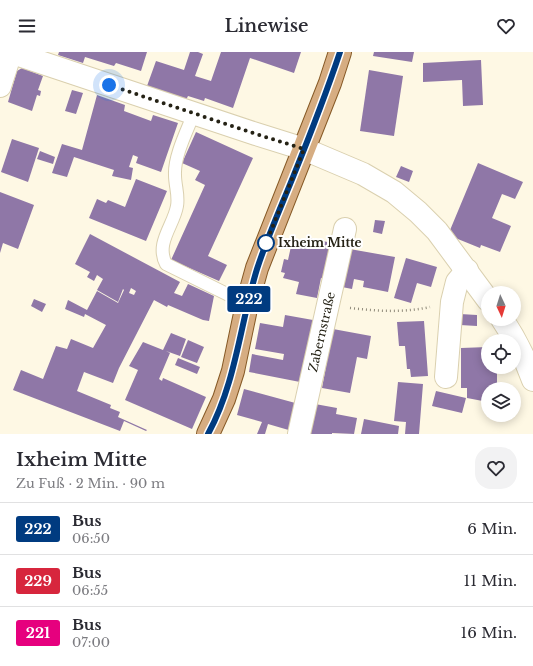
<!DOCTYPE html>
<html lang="de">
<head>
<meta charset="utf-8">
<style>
	body { margin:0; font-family:"Libre Baskerville",serif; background:#f2f2f3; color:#2b2b33; height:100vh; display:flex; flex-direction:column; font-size:15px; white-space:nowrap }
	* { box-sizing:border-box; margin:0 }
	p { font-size:13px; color:#7c7c81 }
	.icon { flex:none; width:22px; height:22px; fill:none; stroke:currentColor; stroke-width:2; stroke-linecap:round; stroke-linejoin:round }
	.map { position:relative; height:382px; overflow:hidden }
	.panel { display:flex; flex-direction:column; background:#fff; flex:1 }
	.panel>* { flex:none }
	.badge { padding:0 8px; border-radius:3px; font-size:14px; line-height:26px }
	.needle { width:26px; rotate:176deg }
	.fabs { position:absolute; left:481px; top:234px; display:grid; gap:8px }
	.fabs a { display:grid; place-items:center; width:40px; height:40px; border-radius:50%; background:#fff; box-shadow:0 2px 10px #0003; font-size:20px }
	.you { position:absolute; width:20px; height:20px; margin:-10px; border:3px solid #fff; border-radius:50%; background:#1a73e8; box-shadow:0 0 0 6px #1a73e833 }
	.map>.badge { position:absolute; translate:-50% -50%; box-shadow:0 0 0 2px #fff }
	.round { display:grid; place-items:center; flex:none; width:42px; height:42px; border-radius:16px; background:#f2f2f3 }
	.head { display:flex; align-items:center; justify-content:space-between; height:68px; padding:0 16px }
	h1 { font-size:19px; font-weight:600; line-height:30px }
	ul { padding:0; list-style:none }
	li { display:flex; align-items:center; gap:12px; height:52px; padding:0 16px; border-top:1px solid #e1e1e2 }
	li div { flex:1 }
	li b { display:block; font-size:15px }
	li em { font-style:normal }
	li .badge { min-width:44px; font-weight:700; text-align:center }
	header { display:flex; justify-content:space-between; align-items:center; height:52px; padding:0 16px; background:#fff; font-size:18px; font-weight:600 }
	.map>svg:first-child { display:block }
	.building { fill:#8f77a7; fill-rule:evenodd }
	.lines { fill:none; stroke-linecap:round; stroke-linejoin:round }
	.service-casing { stroke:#dad0af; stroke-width:14 }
	.minor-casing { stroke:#dad0af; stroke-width:24 }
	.primary-casing { stroke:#865925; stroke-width:24 }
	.path { stroke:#908b7b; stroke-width:2.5; stroke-dasharray:1 3; stroke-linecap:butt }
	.service { stroke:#fff; stroke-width:12 }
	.minor { stroke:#fff; stroke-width:22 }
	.primary { stroke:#d6ad82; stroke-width:22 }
	.line-casing { stroke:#fff; stroke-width:9 }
	.line { stroke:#003b80; stroke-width:6 }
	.walk { stroke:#252215; stroke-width:4; stroke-dasharray:0 7.2 }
	.stop-dot { fill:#fff; stroke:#003b80; stroke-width:2 }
	.labels { text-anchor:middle; stroke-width:4; stroke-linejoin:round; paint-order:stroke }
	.stop-label { font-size:12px; font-weight:bold; fill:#252215; stroke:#fff; text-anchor:start }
	.street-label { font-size:12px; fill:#252215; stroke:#fff }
</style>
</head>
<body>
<header><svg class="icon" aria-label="menu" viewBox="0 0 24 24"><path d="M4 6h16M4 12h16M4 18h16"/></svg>Linewise<svg class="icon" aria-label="heart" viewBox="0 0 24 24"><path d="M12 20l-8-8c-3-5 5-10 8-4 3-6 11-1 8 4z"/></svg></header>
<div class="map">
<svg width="533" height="382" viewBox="0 0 533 382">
	<rect width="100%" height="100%" fill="#fef8e4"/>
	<!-- building -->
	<g class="building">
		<path d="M59 0H147L141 19 116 11 114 14 85 5 83 11 58 3Z"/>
		<path d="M190 0H198L203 2 195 24 211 29 221 0H301L294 21 250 6 233 56 205 46 204 49 188 44 186 48 147 34 156 9 184 18Z"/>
		<path d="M374 0H414L412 10 373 4Z"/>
		<path d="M481 8 483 53 463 54 462 28 423 30V11Z"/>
		<path d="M22 16 43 24 38 38 41 39 40 44 37 43 32 59 8 50 17 19Z"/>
		<path d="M369 18 403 24 394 84 360 79Z"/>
		<path d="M72 38 83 41 76 62 65 59Z"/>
		<path d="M97 43 125 53 124 59 151 69 153 63 178 71 161 120 136 111 138 105 133 103 129 115 133 116 131 128 112 124 114 118 74 105 67 125 52 121 62 92 82 98Z"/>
		<path d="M196 80 253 106 208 204 227 213 219 229 171 208 205 133 195 128 200 119 182 111Z"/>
		<path d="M12 87 39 96 28 130 1 120Z"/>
		<path d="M40 99 55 105 53 112 37 107Z"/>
		<path d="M478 111 523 130 515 147 502 142 492 166 511 174 500 200 481 193 480 196 448 183Z"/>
		<path d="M401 114 413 119 409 130 396 125Z"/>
		<path d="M136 127 167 139 146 189 89 166 97 147 106 151 108 148 125 155Z"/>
		<path d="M0 140 34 153 18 197 3 191 0 201Z"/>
		<path d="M375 168 385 169 382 182 373 180Z"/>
		<path d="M90 182 180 230 174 241 182 244 188 232 214 244 209 269 203 268 168 253 167 255 154 248 119 316 113 331 84 320 77 339 111 353 110 356 120 360 118 365 147 378 146 379 124 369 120 379 13 338 21 318 43 327 56 294 67 297 71 287 93 296 106 273 85 262 84 265 65 257 68 248 87 258 97 239 118 251 124 238 123 237 118 250 97 238 103 227 97 223 94 229 87 225 90 220 75 212ZM131 236 136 239 134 243 129 241Z"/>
		<path d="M309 186 332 191 324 227 321 226 317 246 296 242 299 230 283 226 285 221 281 220 284 207 288 208 292 190 307 194Z"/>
		<path d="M344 196 395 205 388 240 363 235 364 229 354 227 352 237 337 234Z"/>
		<path d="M406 206 437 215 431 235 417 231 411 251 394 246Z"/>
		<path d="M34 247 46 252 42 260 31 254Z"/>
		<path d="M460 262 477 263V274L460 273Z"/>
		<path d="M285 263 313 268 300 330 249 320 252 302 283 308 284 302 255 297 260 271 283 275Z"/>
		<path d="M424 269 428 324 411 325 410 317H407L405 294H399L397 270Z"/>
		<path d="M333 277 371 284 367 307 357 305 350 341 322 336Z"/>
		<path d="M171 281 186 287 180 304 166 299 170 301 159 327 162 329 163 326 206 345 192 377 125 348 138 318 129 314 143 290 163 298Z"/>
		<path d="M188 288 204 295 197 311 181 305Z"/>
		<path d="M488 295V315H497V336L500 337H488V350L467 346V336H461V296Z"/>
		<path d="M178 306 200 315 197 322 175 313Z"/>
		<path d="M398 330 423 332 419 382H405L406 370 394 369Z"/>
		<path d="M244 337 299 352 292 379 268 372 265 382H257L262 370 237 363Z"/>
		<path d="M436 339 466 346 462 361 432 354Z"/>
		<path d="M315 352 337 356 336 362 357 366 354 382 332 381V382H309Z"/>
		<path d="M364 367 399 374 398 382H361Z"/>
	</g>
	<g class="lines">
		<!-- service casing -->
		<g class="service-casing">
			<path id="service" d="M194 61C187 79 174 104 175 123 175 134 179 143 177 154 174 173 155 191 166 212L247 252"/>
		</g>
		<!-- minor casing -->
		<g class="minor-casing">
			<g id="minor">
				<path d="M10 0 256 82 304 97 363 122 394 140 418 160 437 179 488 248"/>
				<path d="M0 34 11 0"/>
				<path d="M502 267C515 286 525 306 533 328"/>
				<path d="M446 325 452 250 457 230 467 218"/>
				<path d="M299 382 345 177"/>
			</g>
		</g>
		<!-- primary casing -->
		<g class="primary-casing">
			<path id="primary" d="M208 382 224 347 233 319 247 252 257 216 330 31 340 0"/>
		</g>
		<!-- path -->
		<path class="path" d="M350 256C377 259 403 261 430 255"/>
		<!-- service -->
		<use href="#service" class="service"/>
		<!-- minor -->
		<use href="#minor" class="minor"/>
		<!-- primary -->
		<use href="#primary" class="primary"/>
	</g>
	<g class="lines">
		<!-- line casing -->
		<g class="line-casing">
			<path id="line" d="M208 382C236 331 240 272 257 217 267 186 281 155 293 125 310 83 326 42 340 0"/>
		</g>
		<!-- line -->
		<use href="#line" class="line"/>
		<!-- walk -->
		<path class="walk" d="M109 33 256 82 304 97 266 191"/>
	</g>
	<!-- markers -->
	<circle class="stop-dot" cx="266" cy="191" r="8"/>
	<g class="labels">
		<!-- stop labels -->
		<g class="stop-label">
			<text x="278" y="195">Ixheim Mitte</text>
		</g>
		<!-- street labels -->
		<g class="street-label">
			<text transform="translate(322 280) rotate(-77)" y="4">Zabernstraße</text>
		</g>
	</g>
</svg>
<div class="fabs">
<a><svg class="needle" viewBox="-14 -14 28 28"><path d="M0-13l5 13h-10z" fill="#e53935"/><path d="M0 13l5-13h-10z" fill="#7c7c81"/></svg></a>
<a><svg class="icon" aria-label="locate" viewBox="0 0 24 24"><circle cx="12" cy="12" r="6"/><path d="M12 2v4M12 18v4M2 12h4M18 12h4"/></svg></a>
<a><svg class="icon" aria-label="layers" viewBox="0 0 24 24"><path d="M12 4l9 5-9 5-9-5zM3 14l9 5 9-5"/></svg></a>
</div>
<div class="you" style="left:109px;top:33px"></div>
<b class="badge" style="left:249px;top:247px;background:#003b80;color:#fff">222</b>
</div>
<section class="panel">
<div class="head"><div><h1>Ixheim Mitte</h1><p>Zu Fuß · 2 Min. · 90 m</p></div><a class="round"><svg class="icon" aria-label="heart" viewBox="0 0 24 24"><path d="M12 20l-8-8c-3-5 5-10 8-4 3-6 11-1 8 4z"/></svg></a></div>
<ul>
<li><span class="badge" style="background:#003b80;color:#fff">222</span><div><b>Bus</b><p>06:50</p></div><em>6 Min.</em></li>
<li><span class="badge" style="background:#d7263d;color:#fff">229</span><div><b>Bus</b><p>06:55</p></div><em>11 Min.</em></li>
<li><span class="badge" style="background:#e6007e;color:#fff">221</span><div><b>Bus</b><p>07:00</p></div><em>16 Min.</em></li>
</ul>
</section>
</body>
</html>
